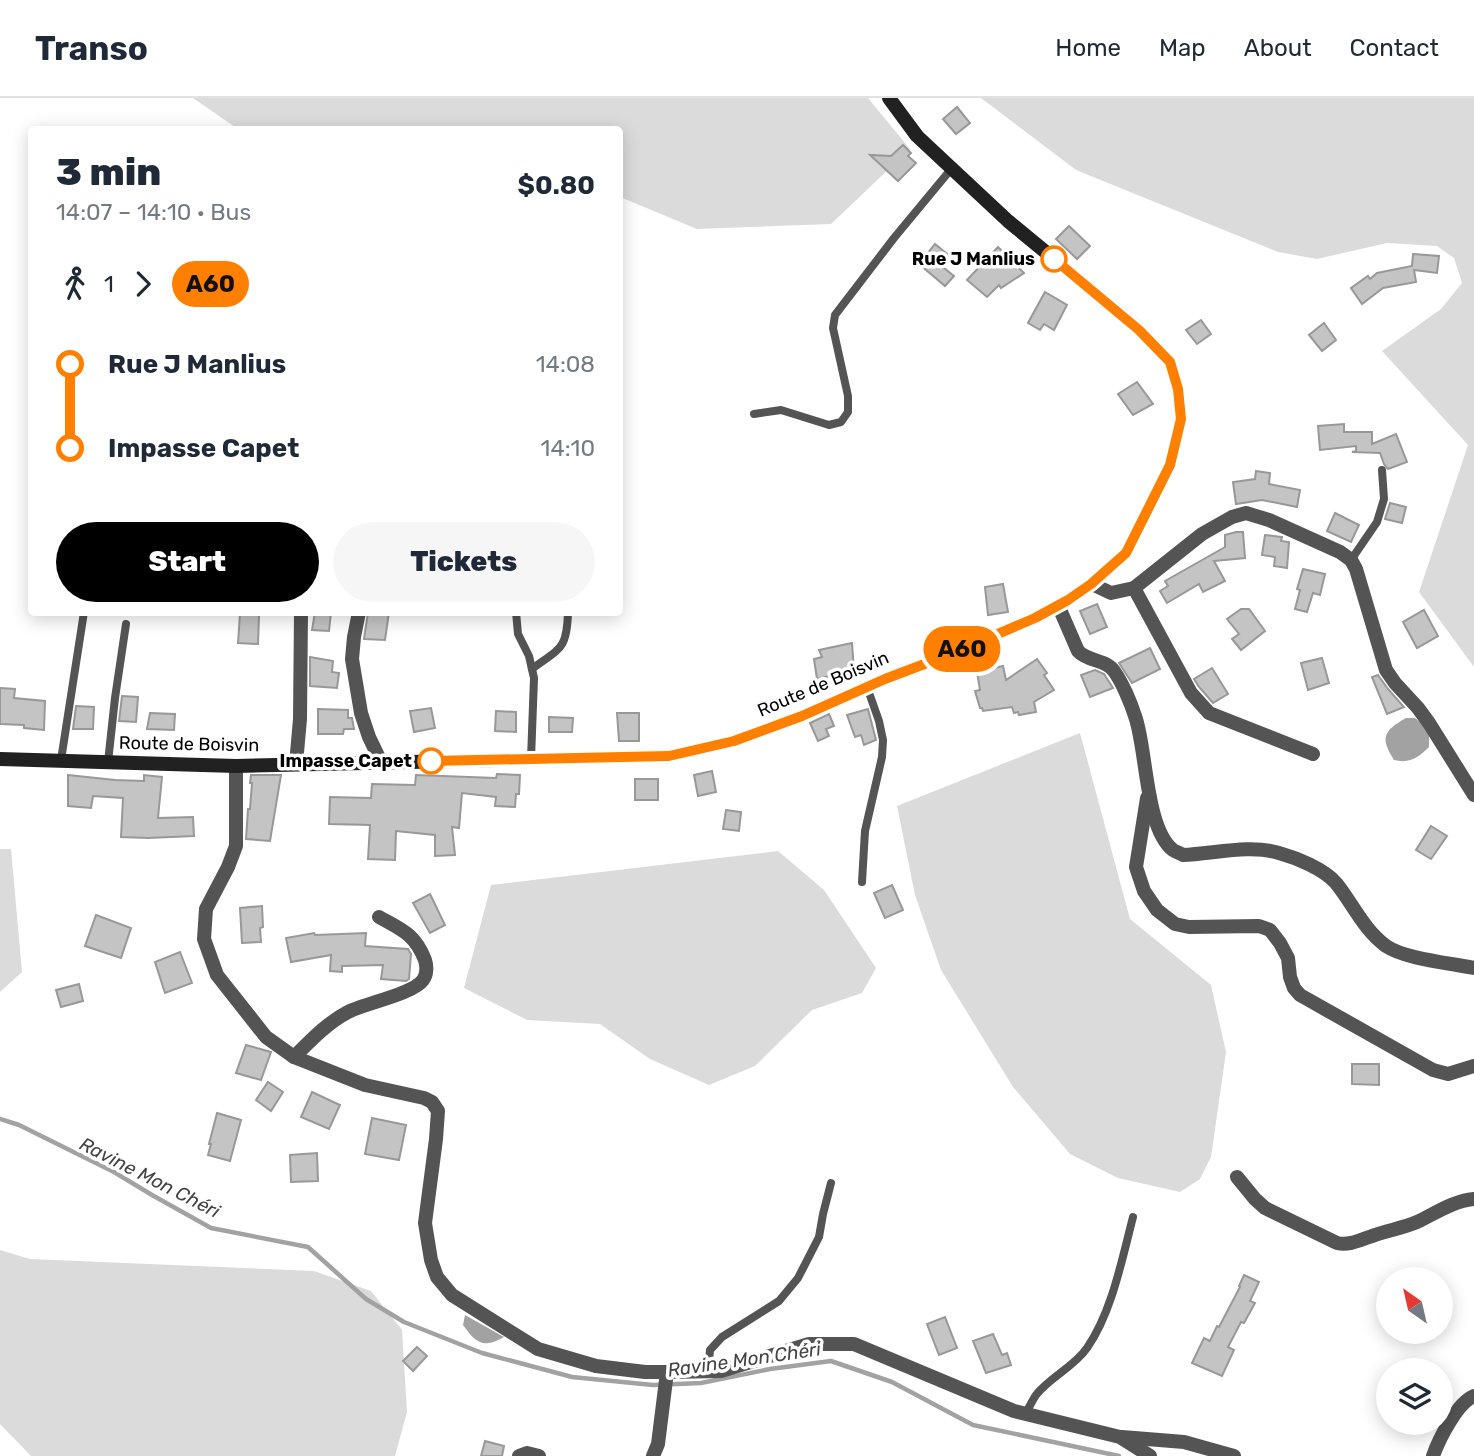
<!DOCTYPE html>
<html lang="en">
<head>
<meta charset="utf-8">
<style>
	body { margin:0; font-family:Rubik,sans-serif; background:#f6f6f7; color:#1f2937; height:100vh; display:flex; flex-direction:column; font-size:26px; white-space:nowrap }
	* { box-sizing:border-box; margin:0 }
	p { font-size:23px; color:#747a83 }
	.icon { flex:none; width:38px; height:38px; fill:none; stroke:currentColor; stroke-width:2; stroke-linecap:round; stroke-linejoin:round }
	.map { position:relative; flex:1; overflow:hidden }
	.sheet { position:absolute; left:28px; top:28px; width:595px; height:490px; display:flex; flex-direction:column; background:#fff; border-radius:7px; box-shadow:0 4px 18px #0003 }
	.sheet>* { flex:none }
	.badge { padding:0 14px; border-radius:23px; font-size:24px; line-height:46px }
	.needle { width:46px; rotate:326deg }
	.controls { position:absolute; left:1376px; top:1169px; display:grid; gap:14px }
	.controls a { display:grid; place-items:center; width:77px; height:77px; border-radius:50%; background:#fff; box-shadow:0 4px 18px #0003; font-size:35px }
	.map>.badge { position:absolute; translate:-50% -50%; box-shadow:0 0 0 4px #fff }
	.legs { display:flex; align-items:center; gap:10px; height:77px; padding:0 28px; font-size:23px }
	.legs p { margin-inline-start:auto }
	.headline { display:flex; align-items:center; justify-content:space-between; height:119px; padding:0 28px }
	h1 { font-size:38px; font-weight:800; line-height:52px }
	.button { display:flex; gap:14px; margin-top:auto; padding:14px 28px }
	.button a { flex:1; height:80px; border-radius:42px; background:#000; color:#fff; font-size:28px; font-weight:800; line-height:80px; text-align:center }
	.button a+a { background:#f6f6f7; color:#1f2937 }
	ul { padding:0 28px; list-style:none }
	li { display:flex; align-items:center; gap:24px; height:84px; font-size:26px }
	li i { display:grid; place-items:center; width:10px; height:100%; margin:0 9px; background:currentColor }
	li i::after { content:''; width:18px; height:18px; margin:-9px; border:5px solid; border-radius:50%; background:#fff }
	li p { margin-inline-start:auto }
	li:first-child i { background:linear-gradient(#0000 50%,currentColor 0) }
	li:last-child i { background:linear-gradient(currentColor 50%,#0000 0) }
	header { display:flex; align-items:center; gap:42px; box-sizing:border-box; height:98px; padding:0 35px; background:#fff; border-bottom:2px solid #e0e1e3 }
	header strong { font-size:33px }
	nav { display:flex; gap:38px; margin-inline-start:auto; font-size:24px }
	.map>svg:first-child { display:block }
	.green { fill:#dbdbdb }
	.water { fill:#a2a2a2 }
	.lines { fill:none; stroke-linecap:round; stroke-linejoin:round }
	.stream { stroke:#a2a2a2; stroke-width:4.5 }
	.building { fill:#c4c4c4; stroke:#989898; stroke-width:2 }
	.lane { stroke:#545454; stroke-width:8 }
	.street { stroke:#545454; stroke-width:14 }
	.secondary { stroke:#212121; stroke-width:14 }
	.line-1-casing { stroke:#fff; stroke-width:16 }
	.line-1 { stroke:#ff8000; stroke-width:10 }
	.stop-1-dot { fill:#fff; stroke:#ff8000; stroke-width:3.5 }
	.labels { text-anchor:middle; stroke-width:7; stroke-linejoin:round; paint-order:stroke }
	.stop-label { font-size:18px; font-weight:bold; fill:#000; stroke:#fff; text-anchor:end }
	.street-label { font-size:18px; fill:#000; stroke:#fff }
	.water-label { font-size:19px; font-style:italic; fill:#434343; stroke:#fff }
</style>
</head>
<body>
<header>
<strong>Transo</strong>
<nav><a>Home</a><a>Map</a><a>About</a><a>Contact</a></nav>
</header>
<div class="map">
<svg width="1474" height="1358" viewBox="0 0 1474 1358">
	<rect width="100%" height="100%" fill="#fff"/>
	<!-- green -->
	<g class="green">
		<path d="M193 0H868L910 51 831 126 697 131 620 99V32L238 31Z"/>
		<path d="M981 0H1474V569L1419 494 1468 347 1382 253 1441 211 1462 185 1454 160 1437 148 1387 145 1317 161 1278 154 1076 72Z"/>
		<path d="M1080 635 1130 821 1211 887 1226 954 1211 1059 1200 1081 1180 1094 1118 1080 1070 1056 1013 989 941 872 915 797 897 708Z"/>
		<path d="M0 751H11L22 874 0 894Z"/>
		<path d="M778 753 824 792 876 870 862 895 812 912 755 968 709 987 650 961 600 926 527 922 464 890 491 787Z"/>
		<path d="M0 1152 30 1161 314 1173 371 1193 402 1232 407 1314 395 1358H31L0 1326Z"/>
	</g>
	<!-- water -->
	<g class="water">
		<path d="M1406 620H1415L1429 632V649C1419 659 1410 666 1394 662 1380 640 1383 633 1406 620Z"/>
		<path d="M465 1217 504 1239C483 1251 476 1245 463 1227Z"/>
	</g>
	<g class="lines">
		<!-- stream -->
		<path class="stream" d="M0 1021 19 1027 114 1074 152 1097 211 1130 308 1149 366 1201 404 1224 482 1255 572 1279 653 1287 701 1285 770 1271 831 1263 892 1284 973 1327 1119 1358"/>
	</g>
	<!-- building -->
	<g class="building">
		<path d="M957 9 970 25 956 36 943 21Z"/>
		<path d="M903 47 911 55 908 58 916 65 898 83 870 57 891 58Z"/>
		<path d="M1069 128 1090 148 1077 161 1056 141Z"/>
		<path d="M935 146 951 159 943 169 954 178 945 188 919 166Z"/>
		<path d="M998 149 1024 175 1001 190 999 187 987 199 967 182Z"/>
		<path d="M1413 156 1439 158 1437 175 1414 172 1416 184 1383 190 1362 206 1351 190 1368 178 1370 181 1377 175 1412 168Z"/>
		<path d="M1045 194 1067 207 1054 232 1044 226 1040 232 1028 225Z"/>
		<path d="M1201 222 1211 236 1197 246 1186 232Z"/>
		<path d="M1324 225 1336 242 1322 253 1309 237Z"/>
		<path d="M1137 284 1153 306 1133 317 1118 296Z"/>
		<path d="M1344 326V334H1372V346L1396 336 1407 364 1388 371 1384 366 1380 355 1352 354 1356 353V348L1320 352 1318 328Z"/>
		<path d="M1256 373 1270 375 1269 386 1300 392 1297 409 1262 402 1236 406 1233 384 1255 381Z"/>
		<path d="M1390 405 1406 409 1402 425 1385 421Z"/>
		<path d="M1335 415 1359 427 1351 444 1327 433Z"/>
		<path d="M1236 434H1243L1245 460 1214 463 1225 483 1203 494 1199 486 1167 505 1160 493 1168 488 1165 483 1225 449V437Z"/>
		<path d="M1265 437 1282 439 1281 443 1289 444 1287 470 1274 468 1275 459 1262 457Z"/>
		<path d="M1303 471 1325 476 1320 497 1313 495 1307 514 1295 511 1300 492 1297 491Z"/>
		<path d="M1003 486 1008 514 988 517 985 489Z"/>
		<path d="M1097 506 1107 529 1090 536 1080 513Z"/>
		<path d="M1241 511H1249L1265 533 1241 552 1232 541 1239 536 1227 521Z"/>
		<path d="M1424 512 1438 538 1417 550 1403 524Z"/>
		<path d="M315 514H331L329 533 312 532Z"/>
		<path d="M368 514H389L385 542 364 541Z"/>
		<path d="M240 515 259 517 258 546 238 545Z"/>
		<path d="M852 545 854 573 817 581 814 561 822 559 819 552Z"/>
		<path d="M1150 550 1160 571 1132 585 1119 565Z"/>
		<path d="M310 559 333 563 332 574 339 575 337 590 310 588Z"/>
		<path d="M1322 560 1329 585 1308 592 1301 565Z"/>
		<path d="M1037 561 1047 575 1044 577 1054 592 1034 604 1036 614 1019 617 1018 614 1014 615 1012 609 983 613 982 610H980L975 593 980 592 977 574 1003 568 1006 582Z"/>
		<path d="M1212 570 1228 596 1213 605 1199 589 1194 581Z"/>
		<path d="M1095 572 1104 576 1113 590 1090 599 1081 577Z"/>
		<path d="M1378 577 1388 591 1404 609 1387 616 1372 579Z"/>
		<path d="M0 590 15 591 14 600 45 603 44 632 24 630V627L0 626Z"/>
		<path d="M122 598 138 599 136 624 119 623Z"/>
		<path d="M76 608 94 609 93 631H73Z"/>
		<path d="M431 610 435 630 414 634 410 613Z"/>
		<path d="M318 611 348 612V620H352L354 631H344L343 636H318Z"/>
		<path d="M868 611 876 642 864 647 861 637 855 639 847 617Z"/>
		<path d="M496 613 516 614V634L495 633Z"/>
		<path d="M150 615 175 616 174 632 147 631Z"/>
		<path d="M617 615H639V643H619Z"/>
		<path d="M829 616 834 628 826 631 829 638 818 643 810 625Z"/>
		<path d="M549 619 573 620 572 634H549Z"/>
		<path d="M712 673 716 694 698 698 694 677Z"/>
		<path d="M497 676 520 677 519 696H516L515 709 495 708 496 699 462 695 459 730 452 729 455 757 435 758V737L396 733 395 762 368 761 370 727 329 726 330 699 371 700 372 686 415 687 416 677 496 680Z"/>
		<path d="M68 677 115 682 144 683V677L162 679 158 720 193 719 194 738 148 740 121 739 123 700 93 698 91 710 68 708Z"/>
		<path d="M251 677H281L270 743 246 741 248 711H250L252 685H250Z"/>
		<rect x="635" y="681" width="23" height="21"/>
		<path d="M726 712 741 714 739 733 723 731Z"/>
		<path d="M1431 728 1447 738 1431 761 1416 752Z"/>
		<path d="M892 787 903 812 885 820 874 795Z"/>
		<path d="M430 796 445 827 430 835 413 805Z"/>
		<path d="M262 808 263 829 260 830 261 844 242 845 240 810Z"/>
		<path d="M96 817 131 830 121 860 85 848Z"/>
		<path d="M314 835 315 837 366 835 365 848 408 851 411 856 409 881 406 883 381 881 383 867 342 868V874L330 873 331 857 291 864 286 840Z"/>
		<path d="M180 854 192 885 165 895 155 864Z"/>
		<path d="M79 886 83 903 61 909 56 892Z"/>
		<path d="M246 947 271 954 261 982 236 975Z"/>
		<path d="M1352 966H1379V987L1352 986Z"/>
		<path d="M268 984 283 994 271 1013 256 1002Z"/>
		<path d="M312 994 340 1007 329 1031 301 1019Z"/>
		<path d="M217 1015 241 1022 230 1063 208 1057 211 1046H209Z"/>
		<path d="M372 1020 406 1027 399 1062 365 1056Z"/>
		<path d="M317 1055 318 1083 291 1084 290 1057Z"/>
		<path d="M1244 1177 1259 1184 1250 1203 1255 1205 1244 1225 1241 1224 1228 1249 1234 1252 1222 1278 1192 1265 1204 1240 1210 1243 1217 1228 1219 1229 1240 1189 1239 1188Z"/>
		<path d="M945 1219 957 1250 939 1257 927 1226Z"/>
		<path d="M993 1236 1002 1257 1007 1255 1011 1267 986 1275 973 1243Z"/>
		<path d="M417 1249 427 1258 413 1273 403 1263Z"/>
		<path d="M485 1343 504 1348 502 1358H481Z"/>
	</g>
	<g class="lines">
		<!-- lane -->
		<g class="lane">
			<path d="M754 316 781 312 829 327 841 324 848 314V298L833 230 835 217 894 140 952 70"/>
			<path d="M1351 462 1377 424 1384 401 1382 372"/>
			<path d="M516 514 518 536 529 558 534 580 531 661"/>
			<path d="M532 571C560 550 567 552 568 514"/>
			<path d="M61 662 84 514"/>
			<path d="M108 664 115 600 126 526"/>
			<path d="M862 784 865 733 882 659 883 642 879 623 867 589"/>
			<path d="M708 1273 710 1252 722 1239 779 1203 798 1180 819 1139 823 1116 831 1085"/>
			<path d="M1025 1316C1029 1310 1032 1303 1036 1297 1050 1279 1074 1269 1087 1250 1112 1214 1122 1161 1133 1119"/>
		</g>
		<!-- street -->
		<g class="street">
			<path d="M1092 486 1111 495 1134 490 1202 436 1232 419 1246 415 1269 422 1340 454 1351 462 1356 471 1386 572 1395 585 1418 610 1429 625 1474 697"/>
			<path d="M1134 490 1191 595 1209 615 1313 656"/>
			<path d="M1058 507 1078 553C1088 564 1106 561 1114 573 1122 584 1131 605 1135 618 1147 651 1145 730 1173 752 1176 754 1180 755 1183 757 1213 756 1250 746 1279 755 1297 760 1324 771 1336 785 1353 806 1363 831 1386 848 1405 861 1450 865 1474 870"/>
			<path d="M359 514 354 539 352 561 361 615 369 639 381 664"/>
			<path d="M296 666 300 621 301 514"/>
			<path d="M236 668V748L228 769 206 811 204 841 217 877 266 939 294 959 365 987 424 1000 432 1004 438 1013 436 1041 425 1125 431 1162 437 1179 452 1197 538 1251 596 1268 645 1274H667L721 1273 809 1246H854L1014 1313 1120 1339 1150 1358"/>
			<path d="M1147 700 1136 769 1144 793 1157 812 1175 826 1189 829 1259 828 1270 832 1280 845 1288 860 1290 879 1294 890 1300 897 1433 972 1448 976 1474 968"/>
			<path d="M294 959C311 942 327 925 348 914 366 905 413 896 423 882 427 877 427 868 425 862 415 836 402 832 379 819"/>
			<path d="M1237 1079 1255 1101 1265 1110 1337 1145C1350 1148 1362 1141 1375 1137 1389 1132 1403 1130 1417 1124 1436 1115 1453 1103 1474 1101"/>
			<path d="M1122 1339 1184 1344 1234 1358"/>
			<path d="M519 1358 527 1355 539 1358"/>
			<path d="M653 1358 658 1346 667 1274"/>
			<path d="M1433 1358C1439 1341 1457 1305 1474 1298"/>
		</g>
		<!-- secondary -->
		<path class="secondary" d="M0 661 236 668 669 658 734 643 802 618 885 581 955 554 1035 520 1068 502 1092 486 1126 455 1170 367 1181 321 1178 291 1170 264 1139 231 1008 123 917 38 889 0"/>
	</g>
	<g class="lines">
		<!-- line-1 casing -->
		<g class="line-1-casing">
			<path id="line-1" d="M431 663 669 658 734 643 802 618 885 581 956 554 1035 520 1068 502 1091 486 1126 455 1170 367 1181 321 1178 291 1170 264 1139 232 1054 161"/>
		</g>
		<!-- line-1 -->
		<use href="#line-1" class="line-1"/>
	</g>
	<!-- markers -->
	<g class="stop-1-dot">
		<circle cx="1054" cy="161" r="12"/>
		<circle cx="431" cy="663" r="12"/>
	</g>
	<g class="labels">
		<!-- stop labels -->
		<g class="stop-label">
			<text x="1035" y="167">Rue J Manlius</text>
			<text x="412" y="669">Impasse Capet</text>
		</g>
		<!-- street labels -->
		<g class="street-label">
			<text transform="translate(823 586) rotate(-23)" y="6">Route de Boisvin</text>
			<text transform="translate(189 646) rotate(1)" y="6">Route de Boisvin</text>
		</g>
		<!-- water labels -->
		<g class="water-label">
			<text transform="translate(150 1079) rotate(27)" y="7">Ravine Mon Chéri</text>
			<text transform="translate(744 1261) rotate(-8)" y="7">Ravine Mon Chéri</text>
		</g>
	</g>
</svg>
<div class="controls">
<a><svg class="needle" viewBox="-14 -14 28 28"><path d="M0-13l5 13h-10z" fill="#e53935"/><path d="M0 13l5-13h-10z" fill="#747a83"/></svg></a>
<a><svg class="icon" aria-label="layers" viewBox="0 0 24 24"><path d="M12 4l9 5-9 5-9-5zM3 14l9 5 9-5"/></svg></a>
</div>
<b class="badge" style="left:962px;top:551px;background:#ff8000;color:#111">A60</b>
<section class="sheet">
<div class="headline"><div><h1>3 min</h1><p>14:07 – 14:10 · Bus</p></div><b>$0.80</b></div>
<div class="legs"><svg class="icon" aria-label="walk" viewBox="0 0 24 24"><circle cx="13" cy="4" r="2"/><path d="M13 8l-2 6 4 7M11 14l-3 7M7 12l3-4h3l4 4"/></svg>1<svg class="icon" aria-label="forward" viewBox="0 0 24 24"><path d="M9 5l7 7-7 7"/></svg><b class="badge" style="background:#ff8000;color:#111">A60</b></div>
<ul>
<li><i style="color:#ff8000"></i><b>Rue J Manlius</b><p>14:08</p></li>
<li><i style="color:#ff8000"></i><b>Impasse Capet</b><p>14:10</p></li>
</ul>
<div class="button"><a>Start</a><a>Tickets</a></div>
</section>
</div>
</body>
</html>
